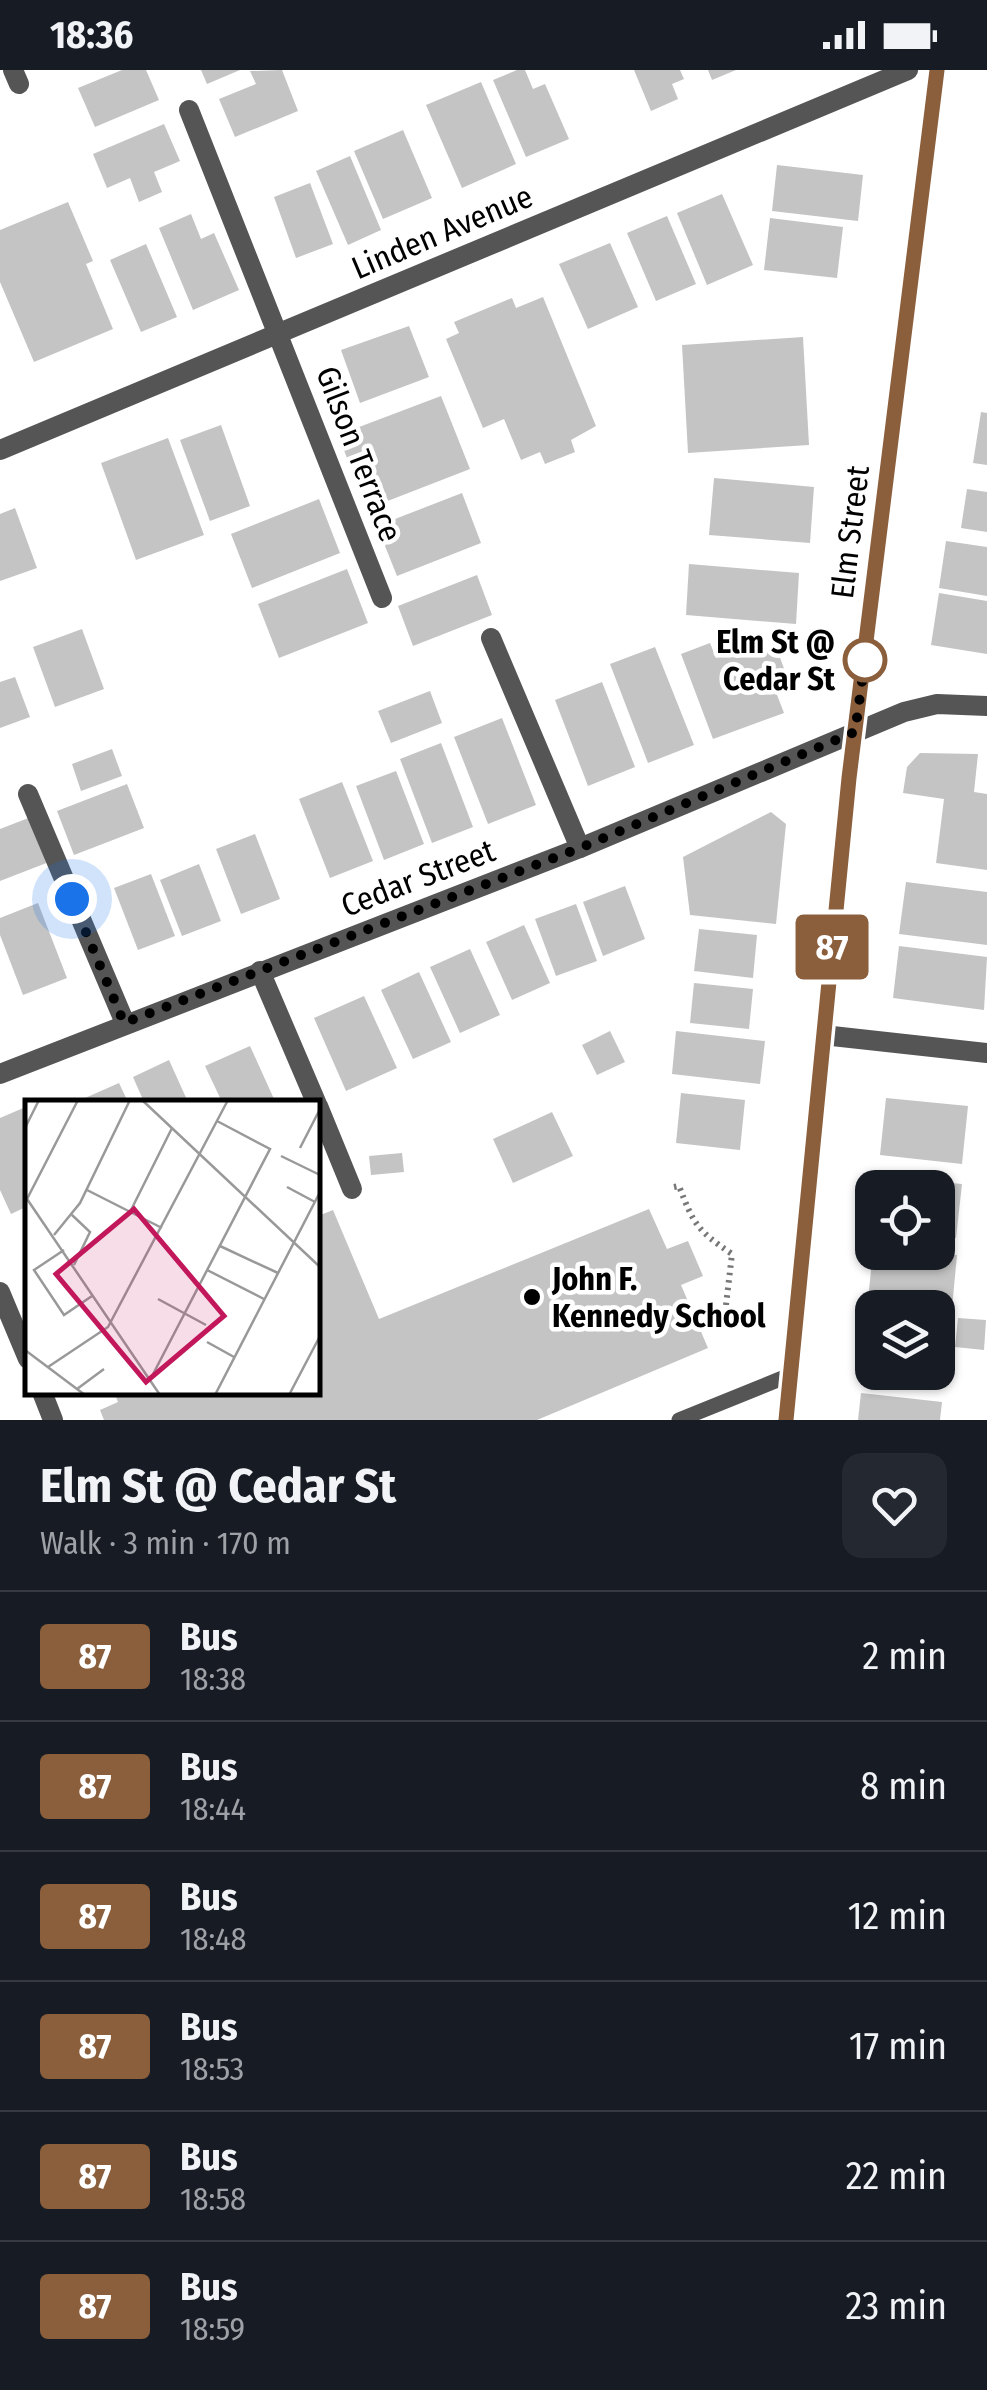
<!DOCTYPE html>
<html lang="en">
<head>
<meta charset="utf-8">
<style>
	body { margin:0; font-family:"Fira Sans Condensed",sans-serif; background:#242831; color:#f1f3f6; height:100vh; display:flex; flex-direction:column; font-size:38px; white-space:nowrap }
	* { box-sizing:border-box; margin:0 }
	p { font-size:32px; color:#9ea1a6 }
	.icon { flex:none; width:55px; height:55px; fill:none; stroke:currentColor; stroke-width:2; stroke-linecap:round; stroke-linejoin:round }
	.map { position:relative; height:1350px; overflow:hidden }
	.side { display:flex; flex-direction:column; background:#171b24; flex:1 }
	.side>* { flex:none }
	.badge { padding:0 20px; border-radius:8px; font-size:35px; line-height:65px }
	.fabs { position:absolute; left:855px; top:1100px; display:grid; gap:20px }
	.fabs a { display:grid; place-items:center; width:100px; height:100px; border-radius:20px; background:#171b24; box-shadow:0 2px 8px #0004; font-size:50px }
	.you { position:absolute; width:50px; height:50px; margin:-25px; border:8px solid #fff; border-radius:50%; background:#1a73e8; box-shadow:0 0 0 15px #1a73e833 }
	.map>.badge { position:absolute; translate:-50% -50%; box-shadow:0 0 0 5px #fff }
	.round { display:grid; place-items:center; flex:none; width:105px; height:105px; border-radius:20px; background:#242831 }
	.headline { display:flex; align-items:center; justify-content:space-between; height:170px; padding:0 40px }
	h1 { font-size:48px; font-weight:700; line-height:75px }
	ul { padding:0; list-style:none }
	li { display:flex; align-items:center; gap:30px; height:130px; padding:0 40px; border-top:2px solid #363941 }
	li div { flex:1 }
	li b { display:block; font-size:38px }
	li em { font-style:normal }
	li .badge { min-width:110px; font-weight:700; text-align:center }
	.status { display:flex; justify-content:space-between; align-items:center; height:70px; padding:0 50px; background:#171b24; direction:ltr }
	.status svg { height:28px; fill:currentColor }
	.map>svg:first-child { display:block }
	.building { fill:#c4c4c4 }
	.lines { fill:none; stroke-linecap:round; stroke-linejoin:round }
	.path { stroke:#777; stroke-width:6; stroke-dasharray:2.5 5; stroke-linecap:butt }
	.service { stroke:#555; stroke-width:15 }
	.minor { stroke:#555; stroke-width:20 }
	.tertiary { stroke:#555; stroke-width:20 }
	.secondary { stroke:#222; stroke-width:20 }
	.line-casing { stroke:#fff; stroke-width:22 }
	.line { stroke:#8b5e3c; stroke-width:15 }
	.walk { stroke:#000; stroke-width:10; stroke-dasharray:0 18 }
	.stop-dot { fill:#fff; stroke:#8b5e3c; stroke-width:5 }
	.poi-dot { fill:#000; stroke:#fff; stroke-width:4 }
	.labels { text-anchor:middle; stroke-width:9; stroke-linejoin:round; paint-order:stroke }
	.street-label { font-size:32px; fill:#000; stroke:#fff }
	.stop-label { font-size:32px; font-weight:bold; fill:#000; stroke:#fff; text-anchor:end }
	.poi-label { font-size:32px; font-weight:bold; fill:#000; stroke:#fff; text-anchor:start }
	.inset-road { fill:none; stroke:#999; stroke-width:2.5 }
	.view { fill:#c2185b; fill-opacity:0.15; stroke:#c2185b; stroke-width:5 }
	.inset-edge { fill:none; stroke:#000; stroke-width:5 }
</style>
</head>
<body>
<div class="status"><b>18:36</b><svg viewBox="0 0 49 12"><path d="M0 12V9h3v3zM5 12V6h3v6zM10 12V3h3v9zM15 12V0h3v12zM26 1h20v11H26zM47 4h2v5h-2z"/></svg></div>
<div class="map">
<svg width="987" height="1350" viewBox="0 0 987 1350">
	<rect width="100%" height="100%" fill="#fff"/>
	<!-- building -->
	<g class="building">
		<path d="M122 0H146L159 30 95 57 78 18Z"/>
		<path d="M201 0H240L207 14Z"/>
		<path d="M282 0 298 41 235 67 219 29 256 14 250 1Z"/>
		<path d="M517 0H525L533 19 545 14 569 69 526 87 493 10Z"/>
		<path d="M634 0H680L684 9 672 14 678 29 651 41Z"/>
		<path d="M708 0H736L712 10Z"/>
		<path d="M481 12 516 94 462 118 426 35Z"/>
		<path d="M164 54 180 91 154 102 162 122 139 132 130 108 107 118 93 84Z"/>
		<path d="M403 60 432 128 383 149 354 81Z"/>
		<path d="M350 86 381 160 348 175 316 101Z"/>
		<path d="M777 95 863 105 858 151 772 141Z"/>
		<path d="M310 113 333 174 296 188 274 127Z"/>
		<path d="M722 124 753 195 707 215 677 143Z"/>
		<path d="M68 132 93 191 86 194 113 259 34 292 0 212V160Z"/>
		<path d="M191 144 201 169 214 163 239 220 193 240 159 158Z"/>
		<path d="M667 146 696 214 656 231 627 163Z"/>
		<path d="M770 148 843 157 837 208 764 200Z"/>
		<path d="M610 173 638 237 588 259 559 194Z"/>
		<path d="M146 174 177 247 141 262 110 190Z"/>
		<path d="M543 227 596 356 571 370 575 382 545 394 540 382 521 390 504 349 483 358 446 269 459 263 454 252 512 228 516 238Z"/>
		<path d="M409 256 429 307 360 333 341 280Z"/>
		<path d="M803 267 809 375 688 383 682 275Z"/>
		<path d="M441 326 470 399 367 439 338 365Z"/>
		<path d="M981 342 987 343V395L973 393Z"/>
		<path d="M221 355 250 436 210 451 180 370Z"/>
		<path d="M168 368 204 465 136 490 101 393Z"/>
		<path d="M714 408 814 417 810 473 709 465Z"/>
		<path d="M967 419 987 422V462L961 458Z"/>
		<path d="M462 423 481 473 397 506 377 456Z"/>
		<path d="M319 429 340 483 252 518 231 464Z"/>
		<path d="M15 438 37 498 0 511V444Z"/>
		<path d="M946 471 987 477V526L939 518Z"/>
		<path d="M689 494 799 503 796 554 686 545Z"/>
		<path d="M347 499 368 553 279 588 258 534Z"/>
		<path d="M477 505 492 545 413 576 398 536Z"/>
		<path d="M939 523 987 531V584L931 575Z"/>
		<path d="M82 559 104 619 55 637 33 577Z"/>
		<path d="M758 572 762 582 776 577 789 612 774 617 784 643 713 669 681 584 710 573 716 588Z"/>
		<path d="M655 577 694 675 648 693 610 594Z"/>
		<path d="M15 607 30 647 0 658V612Z"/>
		<path d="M602 612 635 697 588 716 555 630Z"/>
		<path d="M430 621 442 653 391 673 378 641Z"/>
		<path d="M502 648 536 735 488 754 454 667Z"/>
		<path d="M441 673 473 757 432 773 400 689Z"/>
		<path d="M112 679 122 706 81 721 72 694Z"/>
		<path d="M920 683 978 684 974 722 987 724V800L936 793 944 729 903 723 907 697Z"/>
		<path d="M396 701 424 774 384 790 356 716Z"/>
		<path d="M342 712 373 791 330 808 299 729Z"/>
		<path d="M127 714 144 758 74 785 57 741Z"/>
		<path d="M771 742 786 754 776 854 690 845 683 787Z"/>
		<path d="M31 747 49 792 0 811V759Z"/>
		<path d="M255 764 280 829 241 844 216 779Z"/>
		<path d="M199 794 221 851 182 866 160 810Z"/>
		<path d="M151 804 175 866 138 880 114 818Z"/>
		<path d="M906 812 987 822V875L899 864Z"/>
		<path d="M625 816 645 869 603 886 583 832Z"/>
		<path d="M38 833 67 908 23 925 0 865V848Z"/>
		<path d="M576 834 597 891 556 906 535 849Z"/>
		<path d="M524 855 550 913 512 930 486 872Z"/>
		<path d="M699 859 757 865 753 908 694 901Z"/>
		<path d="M899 876 987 887 984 940 893 928Z"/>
		<path d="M470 879 500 945 460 963 430 897Z"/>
		<path d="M419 902 451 972 413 989 381 920Z"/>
		<path d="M694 913 753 919 749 959 690 953Z"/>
		<path d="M364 926 397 998 346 1021 314 948Z"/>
		<path d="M610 961 625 992 597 1005 582 975Z"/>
		<path d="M676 961 765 971 760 1014 672 1004Z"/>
		<path d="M250 976 274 1029 265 1032H222L205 996Z"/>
		<path d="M169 990 188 1032H144L133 1007Z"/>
		<path d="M119 1013 128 1032H76Z"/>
		<path d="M681 1023 745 1030 740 1080 676 1073Z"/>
		<path d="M886 1028 968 1036 962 1094 880 1085Z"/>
		<path d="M28 1036V1136L11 1144 0 1120V1048Z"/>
		<path d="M552 1042 573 1086 513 1113 493 1069Z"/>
		<path d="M402 1083 404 1102 371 1105 369 1086Z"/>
		<path d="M879 1106 962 1114 956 1168 938 1167V1118H878Z"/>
		<path d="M649 1139 667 1179 688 1171 703 1206 681 1215 708 1278 537 1350H104L100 1340 118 1332 114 1322H318V1146L333 1140 379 1249Z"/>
		<path d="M873 1182 957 1185 952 1238 868 1229Z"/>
		<path d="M958 1248 986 1250 984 1280 955 1277Z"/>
		<path d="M867 1249 872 1250V1301L862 1300Z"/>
		<path d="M938 1257 951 1258 946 1309 909 1305V1302H938Z"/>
		<path d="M861 1323 942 1332 940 1350H858Z"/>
	</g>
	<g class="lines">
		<!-- path -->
		<path class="path" d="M674 1117 679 1116C694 1155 697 1160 732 1184L724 1252 746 1257"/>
		<!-- service -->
		<path class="service" d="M679 1350 790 1305"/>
		<!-- minor -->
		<g class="minor">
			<path d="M13 0 19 14"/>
			<path d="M189 40 382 528"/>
			<path d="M0 380 908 0"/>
			<path d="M491 568 580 778"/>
			<path d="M28 724 125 953"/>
			<path d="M260 901 316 1032"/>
			<path d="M823 965 987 983"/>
			<path d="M318 1036 352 1119"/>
			<path d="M0 1222 28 1289"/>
			<path d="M42 1322 53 1350"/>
		</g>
		<!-- tertiary -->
		<path class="tertiary" d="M0 1004 580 778 904 642 937 634 987 636"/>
		<!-- secondary -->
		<path class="secondary" d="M786 1350 849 708 937 0"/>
	</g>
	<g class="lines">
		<!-- line casing -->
		<g class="line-casing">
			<path id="line" d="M786 1350 849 708 937 0"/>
		</g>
		<!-- line -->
		<use href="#line" class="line"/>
		<!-- walk -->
		<path class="walk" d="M72 829 124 953 580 778 855 662 865 590"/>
	</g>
	<!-- markers -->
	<circle class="stop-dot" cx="865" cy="590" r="20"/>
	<circle class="poi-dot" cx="532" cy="1227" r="10"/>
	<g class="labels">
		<!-- street labels -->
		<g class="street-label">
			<text transform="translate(442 162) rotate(-23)" y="11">Linden Avenue</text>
			<text transform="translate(359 384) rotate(69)" y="11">Gilson Terrace</text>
			<text transform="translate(850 462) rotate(-83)" y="11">Elm Street</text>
			<text transform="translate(418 808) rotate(-21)" y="11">Cedar Street</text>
		</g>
		<!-- stop labels -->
		<g class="stop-label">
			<text x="835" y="583">Elm St @<tspan x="835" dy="37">Cedar St</tspan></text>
		</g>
		<!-- poi labels -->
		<g class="poi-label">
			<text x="552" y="1220">John F.<tspan x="552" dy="37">Kennedy School</tspan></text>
		</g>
	</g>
	<!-- overview -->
	<g transform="translate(25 1030)">
		<rect width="295" height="295" fill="#fff"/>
		<path class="inset-road" d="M117 0 295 167M0 28 14 0M275 48 295 9M256 56 295 75M262 87 290 102M62 90 137 128M0 96 135 295M2 99 53 0M105 112 147 28M47 115 65 132 49 165M29 135 55 103 105 0M195 146 253 173M39 150 9 170 39 215 67 196M182 170 239 199M133 199 181 225M182 242 209 257M0 250 60 295M23 267 83 227 203 0M125 280 245 49 192 21M52 289 79 269M190 295 295 92M264 295 295 236"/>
		<path class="view" d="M109 109 199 216 121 282 31 174Z"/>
		<rect width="295" height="295" class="inset-edge"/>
	</g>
</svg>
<div class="fabs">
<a><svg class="icon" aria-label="locate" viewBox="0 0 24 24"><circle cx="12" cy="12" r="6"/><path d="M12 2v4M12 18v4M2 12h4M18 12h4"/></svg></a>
<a><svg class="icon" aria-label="layers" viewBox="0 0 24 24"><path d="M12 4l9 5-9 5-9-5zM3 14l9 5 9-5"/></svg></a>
</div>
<div class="you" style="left:72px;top:829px"></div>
<b class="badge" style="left:832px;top:877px;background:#8b5e3c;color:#fff">87</b>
</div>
<section class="side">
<div class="headline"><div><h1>Elm St @ Cedar St</h1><p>Walk · 3 min · 170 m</p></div><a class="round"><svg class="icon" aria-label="heart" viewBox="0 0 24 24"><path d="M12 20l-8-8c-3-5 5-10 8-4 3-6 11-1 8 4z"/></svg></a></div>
<ul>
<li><span class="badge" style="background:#8b5e3c;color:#fff">87</span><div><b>Bus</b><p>18:38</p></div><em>2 min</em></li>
<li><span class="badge" style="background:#8b5e3c;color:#fff">87</span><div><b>Bus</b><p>18:44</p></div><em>8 min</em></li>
<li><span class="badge" style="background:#8b5e3c;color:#fff">87</span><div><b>Bus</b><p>18:48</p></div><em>12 min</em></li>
<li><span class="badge" style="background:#8b5e3c;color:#fff">87</span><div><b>Bus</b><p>18:53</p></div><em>17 min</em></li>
<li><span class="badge" style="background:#8b5e3c;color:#fff">87</span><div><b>Bus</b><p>18:58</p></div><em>22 min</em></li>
<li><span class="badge" style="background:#8b5e3c;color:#fff">87</span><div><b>Bus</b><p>18:59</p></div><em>23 min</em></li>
</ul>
</section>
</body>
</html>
